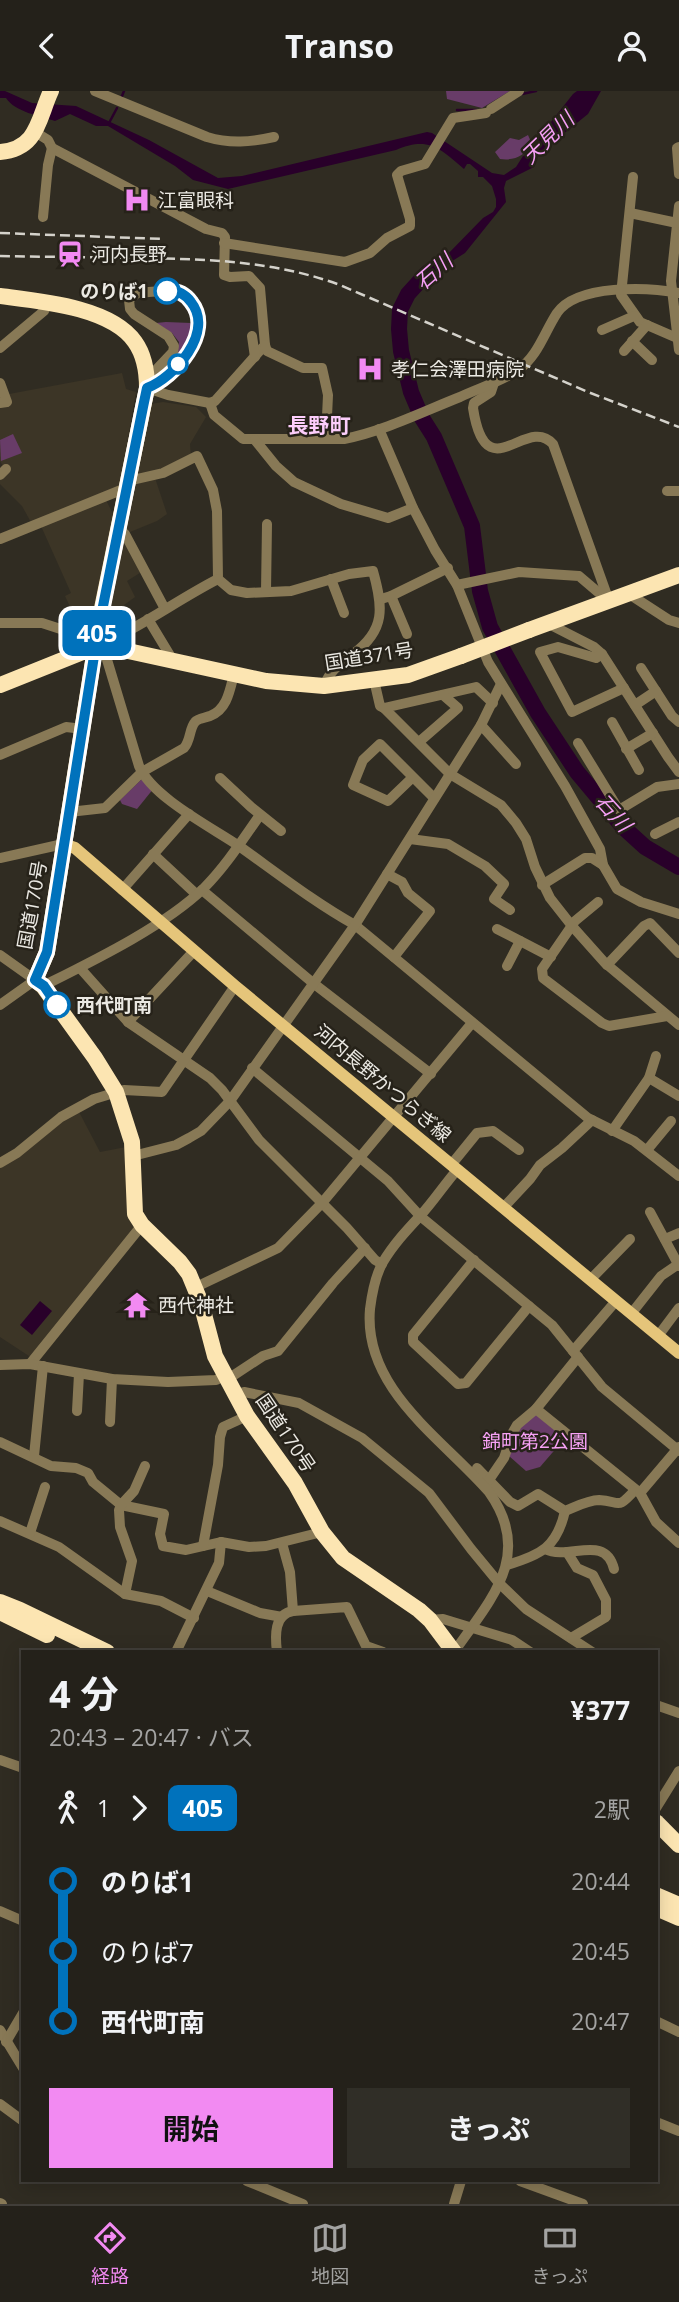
<!DOCTYPE html>
<html lang="ja">
<head>
<meta charset="utf-8">
<style>
	body { margin:0; font-family:"Open Sans","Noto Sans JP",sans-serif; background:#302e27; color:#f1f3f6; height:100vh; display:flex; flex-direction:column; font-size:26px; white-space:nowrap }
	* { box-sizing:border-box; margin:0 }
	p { font-size:23px; color:#a3a3a2 }
	.icon { flex:none; width:38px; height:38px; fill:none; stroke:currentColor; stroke-width:2; stroke-linecap:round; stroke-linejoin:round }
	.map { position:relative; flex:1; overflow:hidden }
	.sheet { position:absolute; left:21px; top:1559px; width:637px; height:532px; display:flex; flex-direction:column; background:#24211a; border-radius:0px; box-shadow:0 4px 18px #0003,0 0 0 2px #413e39 }
	.sheet>* { flex:none }
	.badge { padding:0 14px; border-radius:10px; font-size:24px; line-height:46px }
	.map>.badge { position:absolute; translate:-50% -50%; box-shadow:0 0 0 4px #fff }
	.legs { display:flex; align-items:center; gap:10px; height:77px; padding:0 28px; font-size:23px }
	.legs p { margin-inline-start:auto }
	.overview { display:flex; align-items:center; justify-content:space-between; height:119px; padding:0 28px }
	h1 { font-size:38px; font-weight:700; line-height:52px }
	.cta { display:flex; gap:14px; margin-top:auto; padding:14px 28px }
	.cta a { flex:1; height:80px; border-radius:0px; background:#f28af2; color:#111; font-size:28px; font-weight:700; line-height:80px; text-align:center }
	.cta a+a { background:#302e27; color:#f1f3f6 }
	ul { padding:0 28px; list-style:none }
	li { display:flex; align-items:center; gap:24px; height:70px; font-size:26px }
	li i { display:grid; place-items:center; width:10px; height:100%; margin:0 9px; background:currentColor }
	li i::after { content:''; width:18px; height:18px; margin:-9px; border:5px solid; border-radius:50%; background:#24211a }
	li p { margin-inline-start:auto }
	li:first-child i { background:linear-gradient(#0000 50%,currentColor 0) }
	li:last-child i { background:linear-gradient(currentColor 50%,#0000 0) }
	header { display:flex; justify-content:space-between; align-items:center; height:91px; padding:0 28px; background:#24211a; font-size:32px; font-weight:700 }
	.dock { display:flex; justify-content:space-around; align-items:center; height:98px; border-top:2px solid #413e39; background:#24211a; font-size:19px; color:#a3a3a2 }
	.dock a { display:grid; justify-items:center; gap:4px }
	.dock .active { color:#f28af2 }
	.map>svg:first-child { display:block }
	.built { fill:#3c3526 }
	.green { fill:#683c68 }
	.water { fill:#29002a }
	.lines { fill:none; stroke-linecap:round; stroke-linejoin:round }
	.stream { stroke:#29002a; stroke-width:2.5 }
	.river { stroke:#29002a; stroke-width:16 }
	.minor { stroke:#887956; stroke-width:10 }
	.major { stroke:#e5c57a; stroke-width:12 }
	.highway { stroke:#fce5b2; stroke-width:16 }
	.rail { stroke:#d4d2cb; stroke-width:2.5; stroke-dasharray:10 5; stroke-linecap:butt }
	.highway-bridge { stroke:#fce5b2; stroke-width:16 }
	.line-1-casing { stroke:#fff; stroke-width:16 }
	.line-1 { stroke:#0072bc; stroke-width:10 }
	.stop-1-dot { fill:#fff; stroke:#0072bc; stroke-width:3.5 }
	.labels { text-anchor:middle; stroke-width:5; stroke-linejoin:round; paint-order:stroke }
	.poi-label { font-size:19px; fill:#ebe9e3; stroke:#262219; text-anchor:start }
	.stop-label { font-size:19px; font-weight:bold; fill:#ebe9e3; stroke:#262219; text-anchor:end }
	.street-label { font-size:19px; fill:#ebe9e3; stroke:#262219 }
	.park-label { font-size:19px; fill:#f7a1f6; stroke:#262219 }
	.water-label { font-size:21px; font-style:italic; fill:#f59ff5; stroke:#262219 }
	.neighbourhood-label { font-size:21px; font-weight:bold; fill:#fccdfb; stroke:#262219 }
</style>
</head>
<body>
<header><svg class="icon" aria-label="back" viewBox="0 0 24 24"><path d="M15 5l-7 7 7 7"/></svg>Transo<svg class="icon" aria-label="person" viewBox="0 0 24 24"><circle cx="12" cy="8" r="4"/><path d="M4 21q1-7 8-7t8 7"/></svg></header>
<div class="map">
<svg width="679" height="2113" viewBox="0 0 679 2113">
	<rect width="100%" height="100%" fill="#302c22"/>
	<!-- built -->
	<g class="built">
		<path d="M122 282 126 298 136 301 119 399 32 433 22 415 0 393V386L6 380 0 370V317L9 303Z"/>
		<path d="M163 311 196 316 206 326 190 353 191 366 166 378 135 386 150 313Z"/>
		<path d="M155 387 167 423 157 430 130 441 126 438 136 393Z"/>
		<path d="M105 407 113 423 90 539H81L65 505 71 502 41 435Z"/>
		<path d="M124 446 143 480 127 490 135 506 124 514 128 524 122 538 109 545 104 542Z"/>
		<path d="M78 1019 100 1061 126 1056 137 1139 32 1267 0 1246V1074Z"/>
	</g>
	<!-- green -->
	<g class="green">
		<path d="M446 0H510L482 17 447 8Z"/>
		<path d="M528 44 531 51C526 65 514 70 500 68L495 61 510 47 519 49Z"/>
		<path d="M166 231 191 232C191 257 177 267 161 284L177 261 179 251 172 242 156 232Z"/>
		<path d="M13 343 22 362 1 370 0 349Z"/>
		<path d="M142 688 154 697 137 718 122 713 120 709Z"/>
		<path d="M535 1323 565 1347 540 1376 526 1380 509 1365 517 1339Z"/>
	</g>
	<!-- water -->
	<g class="water">
		<path d="M0 0H5L32 12 76 15 149 49 218 87 242 85 427 41 432 42 492 82 504 84 516 76 523 65 531 63 532 48 536 50 573 3 577 0H601L588 23 541 61 535 69 534 76 506 90 504 97 506 111 465 162 427 186 413 199 410 194 425 178 444 167 483 127 493 121 496 116V108L492 95 483 86H478V80L470 73H467L464 78C440 57 428 45 396 59L228 98 193 89 175 75 108 35H96L70 23 55 30C40 25 15 21 6 7H0Z"/>
		<path d="M40 1210 52 1220 32 1244 20 1234Z"/>
	</g>
	<g class="lines">
		<!-- stream -->
		<g class="stream">
			<path d="M522 3 536 0"/>
			<path d="M122 5 124 0"/>
			<path d="M457 19H476"/>
			<path d="M109 32 117 17"/>
		</g>
		<!-- river -->
		<path class="river" d="M427 182 408 203 400 219 399 238 401 260 411 301 422 327 434 346 472 435 480 500 490 536 538 622 577 681 623 736 645 756 679 776"/>
		<!-- minor -->
		<g class="minor">
			<path d="M95 0 207 46C230 53 251 51 274 46"/>
			<path d="M491 18 519 0"/>
			<path d="M35 41 48 49 52 57 206 138 222 142 225 146 224 184 230 186 249 185 260 197 265 254 215 310 210 312"/>
			<path d="M679 56 677 57 679 83"/>
			<path d="M633 86 621 204 640 231 677 247"/>
			<path d="M679 115 671 190 679 259"/>
			<path d="M630 122 677 132"/>
			<path d="M43 126 48 74 52 57"/>
			<path d="M224 152 345 171 370 162 387 147 410 135V128L397 84 401 80 425 73 453 27 486 22"/>
			<path d="M173 199C228 215 181 284 147 297L156 279 173 261 174 255 168 245 134 223 130 218 129 209 137 202Z"/>
			<path d="M602 239 634 225"/>
			<path d="M252 245 255 266"/>
			<path d="M632 250 652 269"/>
			<path d="M265 254 267 260 303 277H322L328 304 326 347"/>
			<path d="M0 257 44 220 47 213"/>
			<path d="M624 260 647 234"/>
			<path d="M0 292 7 311 0 312"/>
			<path d="M494 292 491 301 474 312 473 317C486 401 526 323 553 353L609 510"/>
			<path d="M147 297 168 304 210 312"/>
			<path d="M210 312 214 324 243 348H344C384 340 422 321 460 306 479 297 500 291 518 279 538 265 544 242 557 222 577 193 648 196 679 202"/>
			<path d="M379 338 413 417 435 459 457 494 488 571 565 695 600 758 603 774 617 798 641 811 679 823"/>
			<path d="M255 349 276 375 294 391 341 413 388 427 413 417"/>
			<path d="M0 384 6 378"/>
			<path d="M128 390 163 382 197 365 213 399 217 420 218 488 231 499 247 502 291 500 349 483 373 480C383 516 386 539 353 563 340 573 330 579 324 595"/>
			<path d="M667 400H679"/>
			<path d="M118 437 125 443 165 518"/>
			<path d="M0 448 126 397"/>
			<path d="M331 488 344 522"/>
			<path d="M457 494 519 481 579 485 606 508"/>
			<path d="M266 500 267 433"/>
			<path d="M629 503 669 529 679 532"/>
			<path d="M391 505 407 543"/>
			<path d="M381 508 391 505 448 477"/>
			<path d="M148 528 174 571"/>
			<path d="M0 532H42L79 544 105 562 139 675C152 706 211 736 239 755 277 782 314 811 355 834L588 1027 634 1050 679 1085"/>
			<path d="M549 533 594 556 602 563 668 666 679 681"/>
			<path d="M98 555C140 537 177 509 218 488"/>
			<path d="M602 563 596 567 558 556 540 561 572 621 624 597"/>
			<path d="M641 577 672 625 679 631"/>
			<path d="M374 589 380 615 384 617"/>
			<path d="M493 612 476 596 384 617 450 683 501 714 516 732 526 748 535 776 550 807 572 835 605 872 679 934"/>
			<path d="M635 614 656 600"/>
			<path d="M612 631 639 679"/>
			<path d="M481 634 516 673"/>
			<path d="M419 651 458 617 443 604"/>
			<path d="M578 652 619 719 657 696 679 693"/>
			<path d="M626 658 653 642"/>
			<path d="M0 664 66 636 83 638"/>
			<path d="M413 686 388 710 353 694 363 669 380 653 434 707"/>
			<path d="M220 687 251 716 281 740"/>
			<path d="M69 721 105 717 142 681 184 657C191 649 189 638 195 631 198 627 205 627 210 625 227 619 230 599 234 583"/>
			<path d="M655 743 679 731"/>
			<path d="M410 748 448 753 485 775 504 793 494 808 510 819"/>
			<path d="M153 763 196 803"/>
			<path d="M0 767 63 753"/>
			<path d="M387 783 402 791 408 802 430 820 394 866"/>
			<path d="M542 794 585 767H592L603 774"/>
			<path d="M122 799 189 723"/>
			<path d="M202 799 313 892 431 983"/>
			<path d="M598 811 575 830 542 878 543 887 602 932 609 935 667 925"/>
			<path d="M497 838 551 866"/>
			<path d="M0 864 35 889 0 914"/>
			<path d="M607 874 644 835 650 832 679 862"/>
			<path d="M507 875 520 850"/>
			<path d="M80 877 128 931 210 987 222 999 259 1049 347 1137 375 1169 382 1173"/>
			<path d="M43 895C93 870 165 835 204 797 226 775 243 748 260 724"/>
			<path d="M128 931 194 860"/>
			<path d="M252 977 388 1090 420 1125 552 1234 602 1296 679 1360"/>
			<path d="M649 987 679 1005"/>
			<path d="M612 1040 649 987 656 965"/>
			<path d="M647 1059 671 1030"/>
			<path d="M133 1065 176 1054 189 1047 201 1040 230 1010 355 834 481 634 501 593"/>
			<path d="M0 1072 17 1062 61 1026 94 1008 124 999 162 1001 235 895"/>
			<path d="M451 1074 477 1042 493 1040 519 1059"/>
			<path d="M503 1117 530 1088 540 1074 562 1057 592 1029"/>
			<path d="M650 1121 679 1175"/>
			<path d="M665 1148 679 1142"/>
			<path d="M474 1169 413 1244V1251L458 1293 466 1292 529 1215"/>
			<path d="M590 1189 630 1148"/>
			<path d="M196 1196 278 1157 322 1112 472 932"/>
			<path d="M631 1223 661 1185 677 1174"/>
			<path d="M658 1245 679 1217"/>
			<path d="M573 1260 616 1210"/>
			<path d="M30 1273 142 1134"/>
			<path d="M0 1274 30 1273 112 1288 168 1291 216 1289 226 1284"/>
			<path d="M228 1288 263 1265 278 1260 333 1192 365 1157"/>
			<path d="M236 1303 244 1301 299 1312 362 1347 429 1402 471 1458 499 1492 526 1518 592 1561"/>
			<path d="M536 1318 640 1402 656 1431 679 1452"/>
			<path d="M77 1320 79 1283"/>
			<path d="M110 1331 112 1288"/>
			<path d="M0 1351 51 1375 76 1377 88 1382 93 1391 121 1414 164 1423 160 1443 163 1455 186 1459 221 1451"/>
			<path d="M34 1365 43 1275"/>
			<path d="M477 1377 510 1411 518 1415 538 1403 565 1420C575 1416 588 1409 599 1409 621 1410 616 1420 635 1399"/>
			<path d="M489 1389 504 1367 513 1341 517 1334 536 1318 578 1266"/>
			<path d="M640 1402 679 1356"/>
			<path d="M0 1430 59 1456 125 1503 161 1510 194 1527"/>
			<path d="M30 1442 45 1396"/>
			<path d="M203 1455 218 1374 220 1346 223 1336 247 1325"/>
			<path d="M545 1458C569 1470 605 1442 614 1478"/>
			<path d="M567 1461 577 1477 593 1484 606 1509V1526L571 1547"/>
			<path d="M507 1474C541 1464 557 1456 565 1420"/>
			<path d="M207 1500 260 1522 282 1526"/>
			<path d="M125 1503 132 1470 120 1436 119 1419 121 1414 134 1400 145 1375"/>
			<path d="M293 1520 347 1516 366 1555 383 1561"/>
			<path d="M430 1529 443 1528 512 1549 530 1561"/>
			<path d="M176 1561 219 1472 221 1451 249 1456 266 1455 322 1441"/>
			<path d="M277 1561C275 1545 274 1523 293 1520L290 1481 282 1452"/>
			<path d="M454 1561C491 1508 534 1464 489 1401 442 1347 363 1298 370 1218 372 1202 375 1185 383 1171 393 1154 406 1140 420 1125 433 1111 444 1094 457 1079"/>
			<path d="M656 1614 679 1622"/>
			<path d="M0 1669 23 1677"/>
			<path d="M656 1717 679 1680"/>
			<path d="M0 1820 23 1830"/>
			<path d="M656 1930 679 1941"/>
			<path d="M0 1939 23 1977"/>
			<path d="M6 1951 23 1922"/>
			<path d="M0 2013 23 2030"/>
			<path d="M656 2031 679 2040"/>
			<path d="M247 2090 303 2113"/>
			<path d="M520 2090 583 2113"/>
			<path d="M0 2112 2 2113"/>
			<path d="M454 2113 461 2090"/>
		</g>
		<!-- major -->
		<path class="major" d="M63 753 75 757 235 895 679 1262"/>
		<!-- highway -->
		<g class="highway">
			<path d="M0 61C38 58 38 28 51 0"/>
			<path d="M0 205C39 210 111 216 135 251 145 265 147 281 147 297L99 532 47 861 35 889 43 895 95 967 116 1001 132 1051 135 1123 142 1134 180 1171 189 1183 201 1212 215 1265 247 1325 295 1392 322 1441 343 1467 419 1519 430 1529 454 1561"/>
			<path d="M529 539 679 484"/>
			<path d="M0 594 95 556 119 558 266 590 324 595 408 584 461 565"/>
			<path d="M0 1511 20 1519 107 1561"/>
			<path d="M0 1521 47 1544"/>
			<path d="M656 1731 679 1754"/>
			<path d="M656 1804 679 1814"/>
			<path d="M656 1817 679 1827"/>
		</g>
		<!-- rail -->
		<g class="rail">
			<path d="M0 142 164 148"/>
			<path d="M0 165C46 166 93 166 139 167 208 168 275 170 340 194L588 301 679 336"/>
		</g>
		<!-- highway-bridge -->
		<path class="highway-bridge" d="M461 565 529 539"/>
	</g>
	<g class="lines">
		<!-- line-1 casing -->
		<g class="line-1-casing">
			<path id="line-1" d="M57 914 44 895 35 889 47 861 98 540 143 316 147 297C174 287 215 241 191 211 185 203 178 199 167 200"/>
		</g>
		<!-- line-1 -->
		<use href="#line-1" class="line-1"/>
	</g>
	<!-- icons -->
	<defs>
		<g id="hospital-bare" transform="scale(2.1)"><path d="M-5-5h3v3.5h4V-5h3V5h-3V1.5h-4V5h-3Z" fill="#f28af2" stroke="#262219" stroke-width="2.5" paint-order="stroke"/></g>
		<g id="station-bare" transform="scale(2.1)"><path d="M-3-6H3Q5-6 5-4V2Q5 4 3 4L4.5 6H3L1.5 4h-3L-3 6H-4.5L-3 4Q-5 4-5 2V-4Q-5-6-3-6ZM-3.5-4v3h7v-3ZM-3.5 1v1.5H-2V1ZM2 1v1.5H3.5V1Z" fill="#f28af2" stroke="#262219" stroke-width="2.5" paint-order="stroke"/></g>
		<g id="temple-bare" transform="scale(2.1)"><path d="M0-6L5-2H3V0L6.5 2.5H4V6H1.5V3h-3V6H-4V2.5H-6.5L-3 0V-2H-5Z" fill="#f28af2" stroke="#262219" stroke-width="2.5" paint-order="stroke"/></g>
	</defs>
	<g fill-rule="evenodd">
		<use href="#hospital-bare" x="137" y="109"/>
		<use href="#station-bare" x="70" y="163"/>
		<use href="#hospital-bare" x="370" y="278"/>
		<use href="#temple-bare" x="137" y="1214"/>
	</g>
	<!-- markers -->
	<g class="stop-1-dot">
		<circle cx="167" cy="200" r="12"/>
		<circle cx="178" cy="273" r="9"/>
		<circle cx="57" cy="914" r="12"/>
	</g>
	<g class="labels">
		<!-- poi labels -->
		<g class="poi-label">
			<text x="158" y="116">江富眼科</text>
			<text x="91" y="170">河内長野</text>
			<text x="391" y="285">孝仁会澤田病院</text>
			<text x="158" y="1221">西代神社</text>
		</g>
		<!-- stop labels -->
		<g class="stop-label">
			<text x="148" y="207">のりば1</text>
			<text x="76" y="921" text-anchor="start">西代町南</text>
		</g>
		<!-- street labels -->
		<g class="street-label">
			<text transform="translate(369 565) rotate(-9)" y="7">国道371号</text>
			<text transform="translate(32 814) rotate(-80)" y="7">国道170号</text>
			<text transform="translate(383 992) rotate(40)" y="7">河内長野かつらぎ線</text>
			<text transform="translate(286 1342) rotate(56)" y="7">国道170号</text>
		</g>
		<!-- park labels -->
		<g class="park-label">
			<text x="535" y="1357">錦町第2公園</text>
		</g>
		<!-- water labels -->
		<g class="water-label">
			<text transform="translate(548 47) rotate(-44)" y="7">天見川</text>
			<text transform="translate(434 181) rotate(-41)" y="7">石川</text>
			<text transform="translate(613 722) rotate(48)" y="7">石川</text>
		</g>
		<!-- neighbourhood labels -->
		<g class="neighbourhood-label">
			<text x="319" y="342">長野町</text>
		</g>
	</g>
</svg>
<b class="badge" style="left:97px;top:542px;background:#0072bc;color:#fff">405</b>
<section class="sheet">
<div class="overview"><div><h1>4 分</h1><p>20:43 – 20:47 · バス</p></div><b>¥377</b></div>
<div class="legs"><svg class="icon" aria-label="walk" viewBox="0 0 24 24"><circle cx="13" cy="4" r="2"/><path d="M13 8l-2 6 4 7M11 14l-3 7M7 12l3-4h3l4 4"/></svg>1<svg class="icon" aria-label="forward" viewBox="0 0 24 24"><path d="M9 5l7 7-7 7"/></svg><b class="badge" style="background:#0072bc;color:#fff">405</b><p>2駅</p></div>
<ul>
<li><i style="color:#0072bc"></i><b>のりば1</b><p>20:44</p></li>
<li><i style="color:#0072bc"></i><span>のりば7</span><p>20:45</p></li>
<li><i style="color:#0072bc"></i><b>西代町南</b><p>20:47</p></li>
</ul>
<div class="cta"><a>開始</a><a>きっぷ</a></div>
</section>
</div>
<nav class="dock">
<a class="active"><svg class="icon" aria-label="directions" viewBox="0 0 24 24"><path d="M12 3l9 9-9 9-9-9zM9 14v-3h6M13 9l2 2-2 2"/></svg>経路</a>
<a><svg class="icon" aria-label="map" viewBox="0 0 24 24"><path d="M3 6l6-2 6 2 6-2v14l-6 2-6-2-6 2zM9 4v14M15 6v14"/></svg>地図</a>
<a><svg class="icon" aria-label="tickets" viewBox="0 0 24 24"><path d="M3 7h18v10H3zM15 7v10"/></svg>きっぷ</a>
</nav>
</body>
</html>
